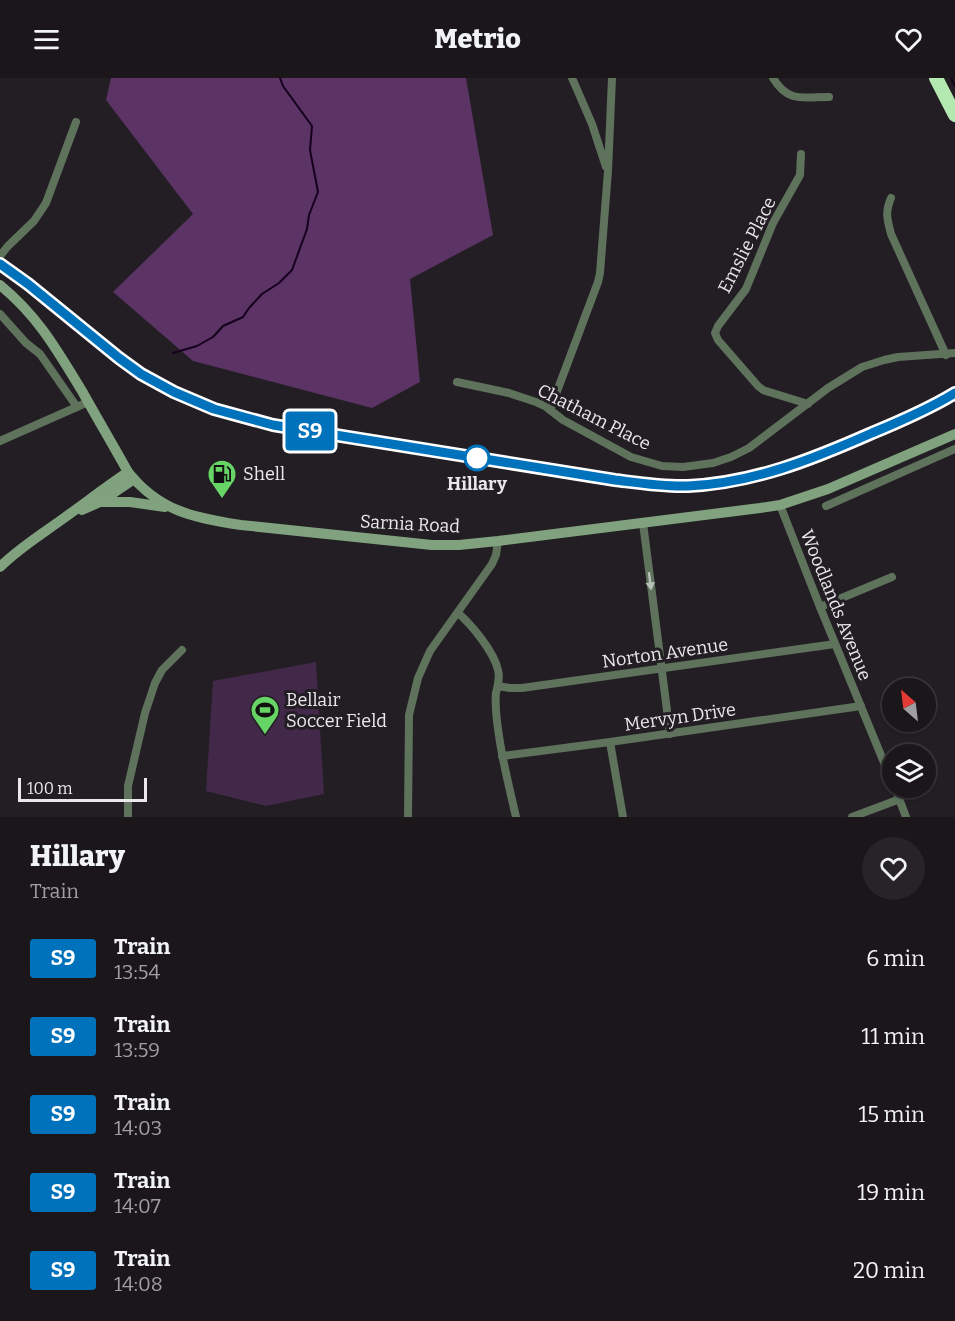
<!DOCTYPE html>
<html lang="en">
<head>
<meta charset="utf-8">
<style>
	body { margin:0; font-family:Bitter,serif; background:#272327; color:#f1f3f6; height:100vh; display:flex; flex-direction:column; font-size:22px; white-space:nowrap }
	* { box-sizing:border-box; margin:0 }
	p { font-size:20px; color:#9f9fa2 }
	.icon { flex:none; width:33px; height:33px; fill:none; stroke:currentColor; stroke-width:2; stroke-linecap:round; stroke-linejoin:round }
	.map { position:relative; height:739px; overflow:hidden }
	.panel { display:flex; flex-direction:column; background:#1a161a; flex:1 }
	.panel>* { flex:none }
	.badge { padding:0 12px; border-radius:4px; font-size:21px; line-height:39px }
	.needle { width:39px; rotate:332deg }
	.buttons { position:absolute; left:882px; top:600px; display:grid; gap:12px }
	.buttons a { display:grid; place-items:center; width:54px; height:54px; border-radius:50%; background:#1a161a; box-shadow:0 2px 4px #0004,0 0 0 2px #383539; font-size:30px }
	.scale { position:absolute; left:18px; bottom:15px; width:129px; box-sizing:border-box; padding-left:6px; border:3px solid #eae8eb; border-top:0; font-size:16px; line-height:21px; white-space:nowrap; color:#eae8eb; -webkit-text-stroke:4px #221e23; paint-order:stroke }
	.map>.badge { position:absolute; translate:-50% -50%; box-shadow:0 0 0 3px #fff }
	.round { display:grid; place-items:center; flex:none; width:63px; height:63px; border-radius:32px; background:#272327 }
	.overview { display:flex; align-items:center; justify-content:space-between; height:102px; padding:0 30px }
	h1 { font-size:28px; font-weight:800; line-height:45px }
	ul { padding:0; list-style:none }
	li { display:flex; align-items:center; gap:18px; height:78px; padding:0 30px }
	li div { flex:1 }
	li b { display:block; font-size:22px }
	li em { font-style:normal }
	li .badge { min-width:66px; font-weight:700; text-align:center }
	header { display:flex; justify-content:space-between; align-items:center; height:78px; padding:0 30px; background:#1a161a; font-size:27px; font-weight:800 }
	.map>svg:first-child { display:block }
	.green { fill:#422849 }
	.forest { fill:#5b3365 }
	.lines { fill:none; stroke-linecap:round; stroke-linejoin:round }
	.stream { stroke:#16001d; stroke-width:2 }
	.minor { stroke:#5e725c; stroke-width:8 }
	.secondary { stroke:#80a27e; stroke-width:10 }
	.motorway { stroke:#b4e8b1; stroke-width:14 }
	.rail-casing { stroke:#7e7b7f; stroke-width:4.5 }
	.rail { stroke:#221e23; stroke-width:2; stroke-dasharray:7; stroke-linecap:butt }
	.oneway { fill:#b9bfb9 }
	.line-casing { stroke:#fff; stroke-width:14 }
	.line { stroke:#0072bc; stroke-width:9 }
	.stop-dot { fill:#fff; stroke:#0072bc; stroke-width:3 }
	.labels { text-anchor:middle; stroke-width:6; stroke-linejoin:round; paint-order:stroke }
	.street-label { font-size:18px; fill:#eae8eb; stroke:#221e23 }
	.poi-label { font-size:18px; fill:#eae8eb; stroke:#221e23; text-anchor:start }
	.stop-label { font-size:18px; font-weight:bold; fill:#eae8eb; stroke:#221e23 }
</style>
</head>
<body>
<header><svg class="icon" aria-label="menu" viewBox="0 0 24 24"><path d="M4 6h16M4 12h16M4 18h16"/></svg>Metrio<svg class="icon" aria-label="heart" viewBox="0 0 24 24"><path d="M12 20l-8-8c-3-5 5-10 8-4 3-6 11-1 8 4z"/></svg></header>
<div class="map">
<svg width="955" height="739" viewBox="0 0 955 739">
	<rect width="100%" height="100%" fill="#221e23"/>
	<!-- green -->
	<path class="green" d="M316 584 324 716 266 728 206 713 213 603Z"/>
	<!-- forest -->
	<path class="forest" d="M111 0H466L493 157 410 201 420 304 372 330 193 283 113 214 193 136 106 22Z"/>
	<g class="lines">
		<!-- stream -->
		<g class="stream">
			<path d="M951 0 955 8"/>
			<path d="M173 275 197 268 213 259 223 248 243 239 249 230 262 216 279 205 292 192 307 151 309 137 318 114 310 72 312 48 283 8 280 0"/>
		</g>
		<!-- minor -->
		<g class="minor">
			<path d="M572 0 592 46 606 89"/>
			<path d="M773 0C788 25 803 19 829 19"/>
			<path d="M801 76 800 97 773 145 746 211 718 248 715 255 718 262 758 308 763 312 808 326"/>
			<path d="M891 120C885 134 887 141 891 156L946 277"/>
			<path d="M0 178 8 168 34 143 46 125 76 44"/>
			<path d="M0 236 26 265 40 276 77 329"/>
			<path d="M457 304 509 315 536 324 545 328 563 342 631 379 662 388 683 389 713 385 731 379 749 370 828 310 862 289 884 282 898 279 955 275"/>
			<path d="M550 332 598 204 600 195 608 93 612 0"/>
			<path d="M0 363 88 324"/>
			<path d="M780 427 820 529 892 704"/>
			<path d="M826 428 955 371"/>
			<path d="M643 445 670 656"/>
			<path d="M820 529 892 499"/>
			<path d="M458 535C472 547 494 574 498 592 500 599 498 607 496 615 495 621 496 627 496 633 499 669 508 704 516 739"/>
			<path d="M498 608 510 610H522L835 566"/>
			<path d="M610 664 623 739"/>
			<path d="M502 678 610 664 861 628"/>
			<path d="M895 710 906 739"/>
			<path d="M128 739V708L145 635 155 605 162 592 182 572"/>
			<path d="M408 739 409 637 418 600 430 573 492 486 496 477 498 463"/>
			<path d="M852 739 900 721"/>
		</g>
		<!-- secondary -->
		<g class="secondary">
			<path d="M0 207C38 238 57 272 82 313 97 340 113 367 128 394 159 433 194 440 241 447L432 467H459L498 463 760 430 780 427 828 411 955 356"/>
			<path d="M100 424H130L165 429"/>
			<path d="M82 432 100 424 134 401"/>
			<path d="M0 489C19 470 42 456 64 440 85 425 106 409 128 394"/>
		</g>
		<!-- motorway -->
		<path class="motorway" d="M936 0 955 37"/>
		<!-- rail casing -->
		<g class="rail-casing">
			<path id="rail" d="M0 186 28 206 119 280 141 295 174 314 214 331 273 347 615 402C639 405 664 409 688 408 754 405 813 381 872 355 901 343 929 331 955 315"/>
		</g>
		<!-- rail -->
		<use href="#rail" class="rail"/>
	</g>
	<!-- one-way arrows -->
	<defs><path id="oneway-solid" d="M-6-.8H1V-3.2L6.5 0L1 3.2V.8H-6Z" transform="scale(1.5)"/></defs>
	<use class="oneway" href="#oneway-solid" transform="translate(650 503) rotate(83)"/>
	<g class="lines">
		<!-- line casing -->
		<g class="line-casing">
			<path id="line" d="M0 186 28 206 119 280 141 296 174 314 214 331 273 347 615 402C639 405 664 409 688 408 754 405 813 381 872 355 901 343 929 331 955 315"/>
		</g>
		<!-- line -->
		<use href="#line" class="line"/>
	</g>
	<!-- icons -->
	<defs>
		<g id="fuel-pin" transform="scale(1.5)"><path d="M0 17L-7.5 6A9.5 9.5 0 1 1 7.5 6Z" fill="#67d466" stroke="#221e23"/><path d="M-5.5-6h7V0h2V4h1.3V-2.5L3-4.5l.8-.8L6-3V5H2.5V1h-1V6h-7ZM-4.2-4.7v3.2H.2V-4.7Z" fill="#111"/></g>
		<g id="stadium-pin" transform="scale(1.5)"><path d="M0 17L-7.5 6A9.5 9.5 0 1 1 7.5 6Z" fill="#67d466" stroke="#221e23"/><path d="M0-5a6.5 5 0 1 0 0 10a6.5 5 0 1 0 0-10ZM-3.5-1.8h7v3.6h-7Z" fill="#111"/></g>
	</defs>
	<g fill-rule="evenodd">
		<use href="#fuel-pin" x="222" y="396"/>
		<use href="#stadium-pin" x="265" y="632"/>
	</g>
	<!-- markers -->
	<circle class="stop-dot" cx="477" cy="380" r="12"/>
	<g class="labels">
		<!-- street labels -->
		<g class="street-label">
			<text transform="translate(747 167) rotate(-63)" y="6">Emslie Place</text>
			<text transform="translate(594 339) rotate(27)" y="6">Chatham Place</text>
			<text transform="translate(410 446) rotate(3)" y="6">Sarnia Road</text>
			<text transform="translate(836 527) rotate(68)" y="6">Woodlands Avenue</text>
			<text transform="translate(665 575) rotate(-8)" y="6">Norton Avenue</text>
			<text transform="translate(680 639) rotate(-8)" y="6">Mervyn Drive</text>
		</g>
		<!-- poi labels -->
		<g class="poi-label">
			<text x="243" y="402">Shell</text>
			<text x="286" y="628">Bellair<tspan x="286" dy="21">Soccer Field</tspan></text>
		</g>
		<!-- stop labels -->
		<g class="stop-label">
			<text x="477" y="412">Hillary</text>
		</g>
	</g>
</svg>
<div class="buttons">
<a><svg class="needle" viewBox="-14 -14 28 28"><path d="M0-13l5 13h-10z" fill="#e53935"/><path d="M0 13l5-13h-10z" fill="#9f9fa2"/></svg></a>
<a><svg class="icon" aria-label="layers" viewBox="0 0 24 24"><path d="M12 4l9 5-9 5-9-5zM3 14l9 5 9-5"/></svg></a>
</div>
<div class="scale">100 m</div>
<b class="badge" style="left:310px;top:353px;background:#0072bc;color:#fff">S9</b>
</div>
<section class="panel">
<div class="overview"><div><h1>Hillary</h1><p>Train</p></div><a class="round"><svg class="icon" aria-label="heart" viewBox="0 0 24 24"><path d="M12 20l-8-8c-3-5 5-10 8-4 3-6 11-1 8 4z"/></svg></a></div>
<ul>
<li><span class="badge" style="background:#0072bc;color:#fff">S9</span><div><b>Train</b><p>13:54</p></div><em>6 min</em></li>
<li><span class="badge" style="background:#0072bc;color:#fff">S9</span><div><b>Train</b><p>13:59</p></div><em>11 min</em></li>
<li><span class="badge" style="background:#0072bc;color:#fff">S9</span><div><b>Train</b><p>14:03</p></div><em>15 min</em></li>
<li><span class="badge" style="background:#0072bc;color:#fff">S9</span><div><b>Train</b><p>14:07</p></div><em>19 min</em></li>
<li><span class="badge" style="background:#0072bc;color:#fff">S9</span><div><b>Train</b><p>14:08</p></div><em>20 min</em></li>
</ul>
</section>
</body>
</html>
